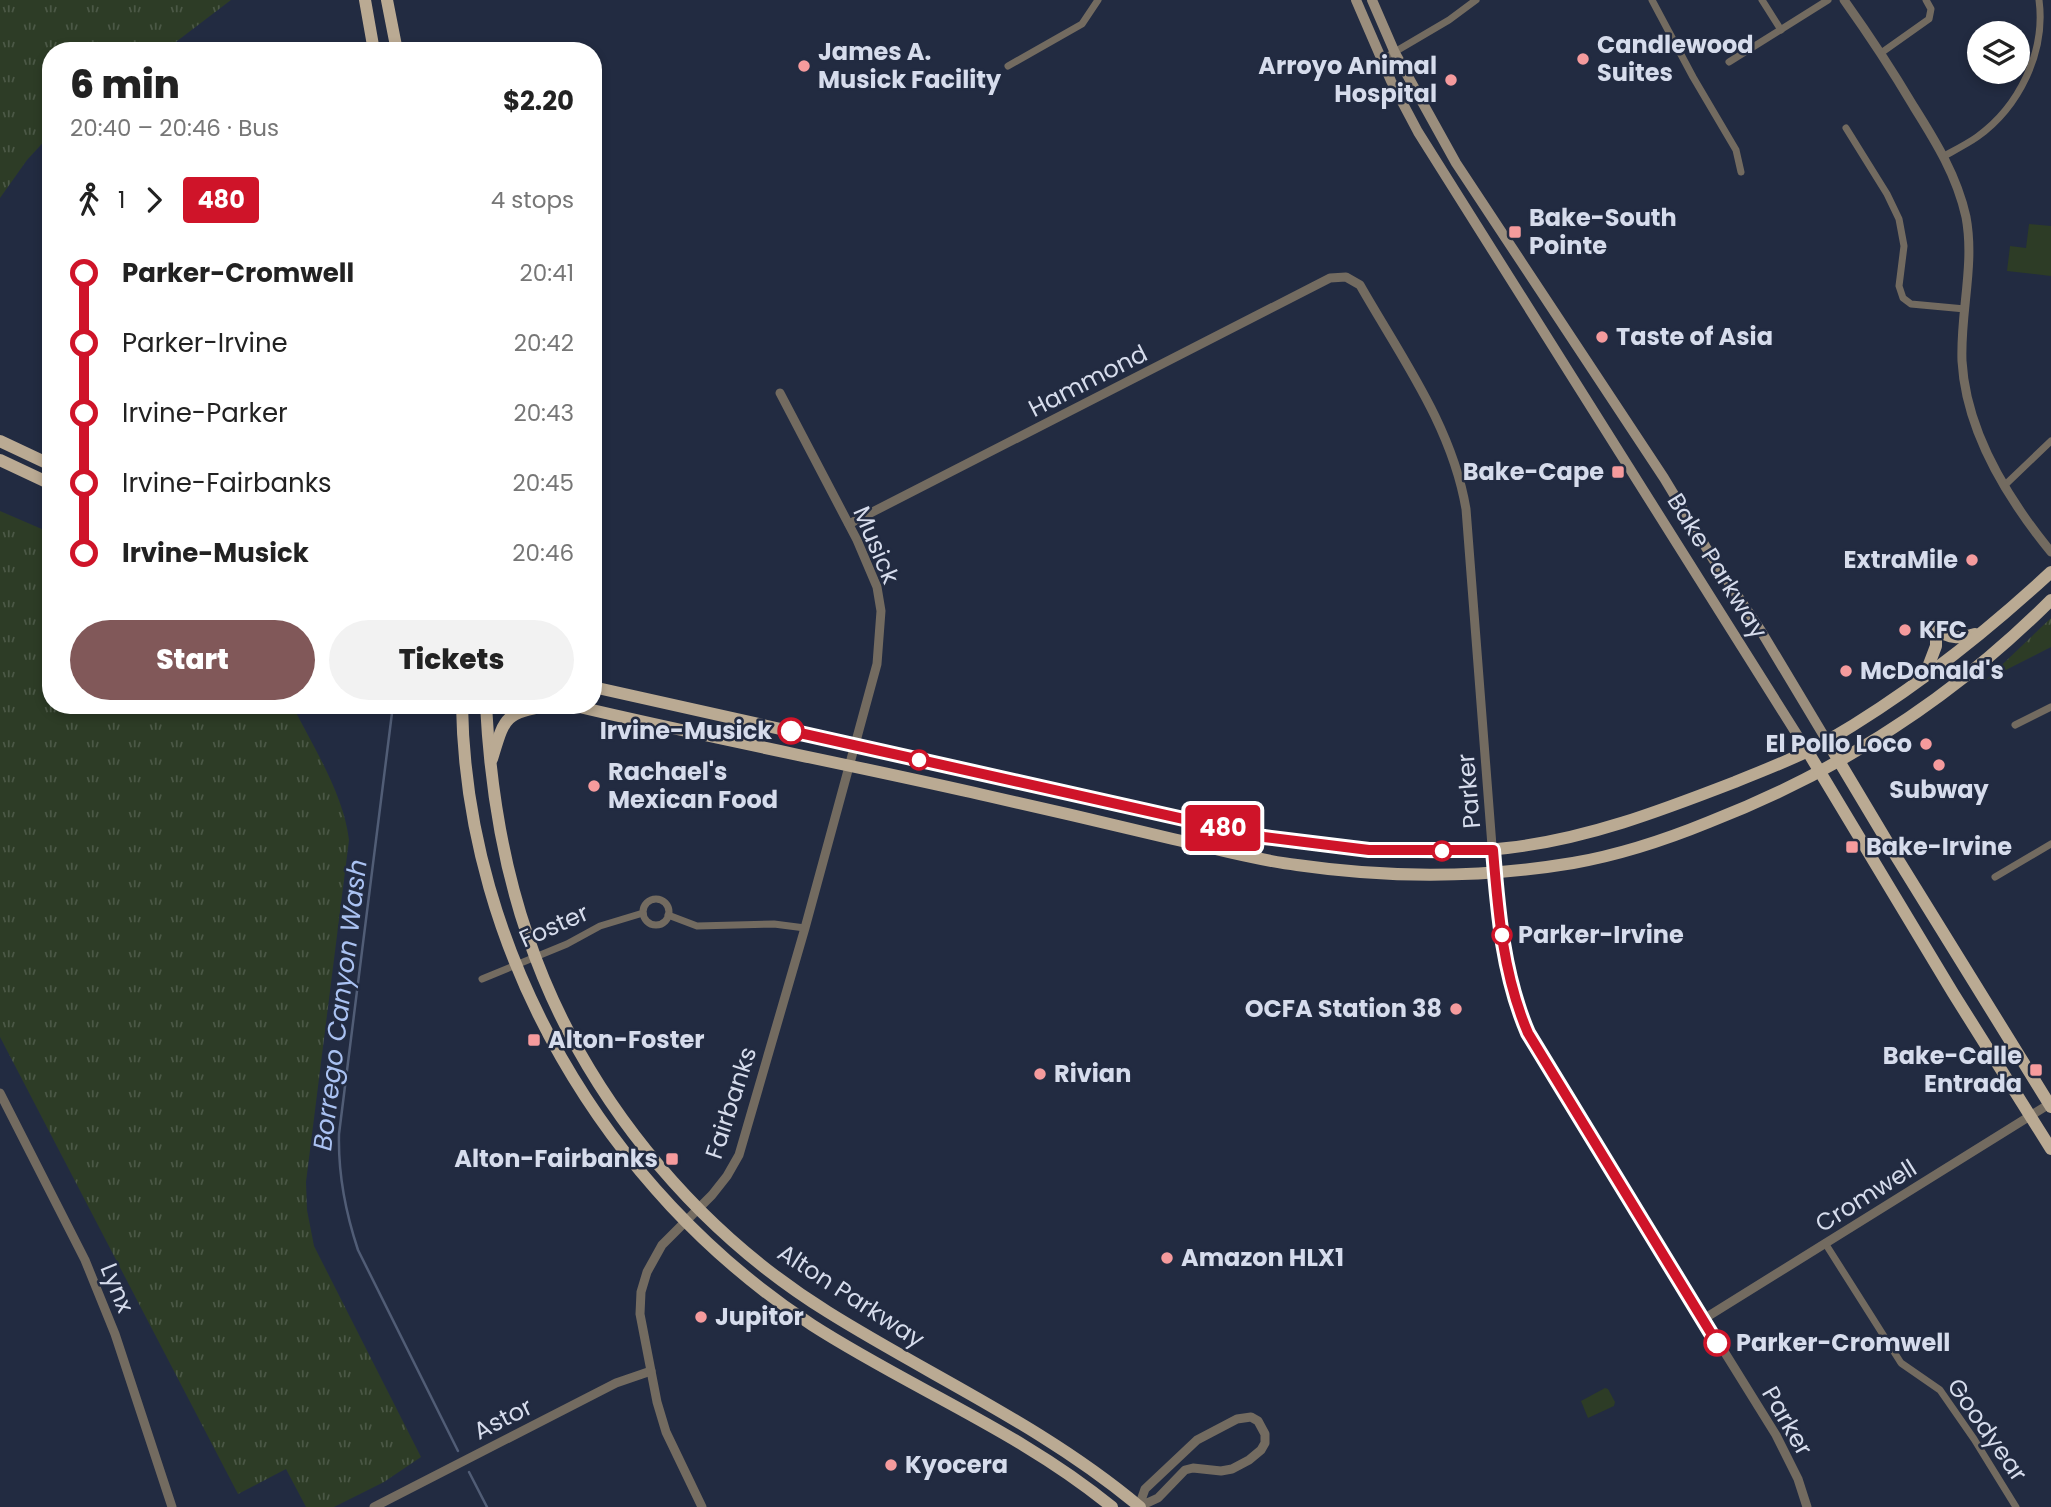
<!DOCTYPE html>
<html lang="en">
<head>
<meta charset="utf-8">
<style>
	body { margin:0; font-family:Poppins,sans-serif; background:#f2f2f2; color:#222; height:100vh; display:flex; flex-direction:column; font-size:26px; white-space:nowrap }
	* { box-sizing:border-box; margin:0 }
	p { font-size:23px; color:#767676 }
	.icon { flex:none; width:38px; height:38px; fill:none; stroke:currentColor; stroke-width:2; stroke-linecap:round; stroke-linejoin:round }
	.map { position:relative; flex:1; overflow:hidden }
	.drawer { position:absolute; left:42px; top:42px; width:560px; height:672px; display:flex; flex-direction:column; background:#fff; border-radius:28px; box-shadow:0 4px 10px #0003 }
	.drawer>* { flex:none }
	.badge { padding:0 14px; border-radius:5px; font-size:24px; line-height:46px }
	.buttons { position:absolute; left:1967px; top:21px; display:grid; gap:14px }
	.buttons a { display:grid; place-items:center; width:63px; height:63px; border-radius:50%; background:#fff; box-shadow:0 4px 10px #0003; font-size:35px }
	.map>.badge { position:absolute; translate:-50% -50%; box-shadow:0 0 0 4px #fff }
	.legs { display:flex; align-items:center; gap:10px; height:77px; padding:0 28px; font-size:23px }
	.legs p { margin-inline-start:auto }
	.summary { display:flex; align-items:center; justify-content:space-between; height:119px; padding:0 28px }
	h1 { font-size:38px; font-weight:800; line-height:52px }
	.cta { display:flex; gap:14px; margin-top:auto; padding:14px 28px }
	.cta a { flex:1; height:80px; border-radius:42px; background:#815859; color:#fff; font-size:28px; font-weight:800; line-height:80px; text-align:center }
	.cta a+a { background:#f2f2f2; color:#222 }
	ul { padding:0 28px; list-style:none }
	li { display:flex; align-items:center; gap:24px; height:70px; font-size:26px }
	li i { display:grid; place-items:center; width:10px; height:100%; margin:0 9px; background:currentColor }
	li i::after { content:''; width:18px; height:18px; margin:-9px; border:5px solid; border-radius:50%; background:#fff }
	li p { margin-inline-start:auto }
	li:first-child i { background:linear-gradient(#0000 50%,currentColor 0) }
	li:last-child i { background:linear-gradient(currentColor 50%,#0000 0) }
	.map>svg:first-child { display:block }
	.grass { fill:url(#grass-tufts) }
	.garden { fill:#2d3c26 }
	.lines { fill:none; stroke-linecap:round; stroke-linejoin:round }
	.stream { stroke:#515d76; stroke-width:2.5 }
	.minor { stroke:#736b60; stroke-width:7 }
	.tertiary { stroke:#736b60; stroke-width:9 }
	.secondary { stroke:#9b8e7d; stroke-width:10 }
	.primary { stroke:#baaa93; stroke-width:12 }
	.line-1-casing { stroke:#fff; stroke-width:16 }
	.line-1 { stroke:#cf1429; stroke-width:10 }
	.poi-dot { fill:#f59b9d; stroke:#222b41; stroke-width:2.5 }
	.stop-1-dot { fill:#fff; stroke:#cf1429; stroke-width:3.5 }
	.labels { text-anchor:middle; stroke-width:5; stroke-linejoin:round; paint-order:stroke }
	.poi-label { font-size:24px; font-weight:bold; fill:#d6dcec; stroke:#222b41; text-anchor:start }
	.street-label { font-size:24px; fill:#d6dcec; stroke:#222b41 }
	.stop-label { font-size:24px; font-weight:bold; fill:#d6dcec; stroke:#222b41; text-anchor:start }
	.water-label { font-size:26px; font-style:italic; fill:#aac2f2; stroke:#222b41 }
</style>
</head>
<body>
<div class="map">
<svg width="2051" height="1507" viewBox="0 0 2051 1507">
	<defs>
		<pattern id="grass-tufts" width="24" height="20" patternUnits="userSpaceOnUse" patternTransform="scale(1.75)"><rect width="24" height="20" fill="#2d3c26"/><path d="M3 7l-1-3M5 7V3M7 7l1-3M15 17l-1-3M17 17v-4M19 17l1-3" fill="none" stroke="#4b5846"/></pattern>
	</defs>
	<rect width="100%" height="100%" fill="#222b41"/>
	<!-- grass -->
	<g class="grass">
		<path d="M0 0H231L164 51H51V134L27 160 0 198Z"/>
		<path d="M0 511 51 533V705H292C313 746 344 795 349 840L306 1182 307 1210 314 1246 421 1457 384 1482 334 1507H306L286 1469 238 1494 0 1037Z"/>
		<path d="M2051 618V647L1986 680Z"/>
	</g>
	<!-- garden -->
	<g class="garden">
		<path d="M2029 224 2051 226V276L2007 271 2010 246 2026 248Z"/>
		<path d="M1605 1388 1608 1389 1615 1402 1614 1406 1588 1418 1581 1401Z"/>
	</g>
	<g class="lines">
		<!-- stream -->
		<g class="stream">
			<path d="M393 705 339 1134C338 1175 345 1211 358 1250L458 1451"/>
			<path d="M469 1472 487 1507"/>
		</g>
		<!-- minor -->
		<g class="minor">
			<path d="M1652 0 1693 77 1736 150 1741 172"/>
			<path d="M1762 0 1781 30"/>
			<path d="M1881 53 1929 19 1931 9 1926 0"/>
			<path d="M1381 60 1449 20 1476 0"/>
			<path d="M1729 62 1828 0"/>
			<path d="M1008 66 1082 24 1098 0"/>
			<path d="M1846 128 1887 194 1899 219 1904 246 1899 286 1903 298 1911 304 1965 309"/>
			<path d="M1944 156C1955 150 1967 144 1977 137 2019 107 2046 52 2039 0"/>
			<path d="M2005 485 2051 441"/>
			<path d="M2015 725 2051 707"/>
			<path d="M1995 877 2051 844"/>
			<circle cx="656" cy="912" r="13"/>
			<path d="M668 915 697 926 774 924 805 928"/>
			<path d="M482 979 567 944 600 926 643 913"/>
			<path d="M1825 1243 1901 1363 1940 1390 1974 1439 2016 1507"/>
		</g>
		<!-- tertiary -->
		<g class="tertiary">
			<path d="M1844 0C1869 35 1892 70 1914 107 1936 142 1957 176 1966 217 1975 265 1960 313 1962 361 1966 432 2007 498 2051 552"/>
			<path d="M849 524 1330 278 1346 277 1360 285C1401 357 1452 426 1466 509L1494 872 1502 940 1519 1012 1533 1043 1550 1071 1776 1435 1798 1479 1807 1507"/>
			<path d="M0 1093 85 1260 115 1334 172 1507"/>
			<path d="M1702 1320 2051 1103"/>
			<path d="M374 1507 616 1383 651 1371"/>
			<path d="M702 1507 666 1432 657 1402 640 1314 641 1292 647 1272 662 1245 712 1195 727 1176 739 1155 805 928 877 664 881 611 877 587 857 540 780 393"/>
			<path d="M1138 1507 1158 1498 1185 1470 1193 1468 1221 1471 1232 1469 1249 1460 1261 1450 1265 1443V1434L1258 1421 1251 1417 1237 1419 1197 1440 1145 1489 1139 1506"/>
		</g>
		<!-- secondary -->
		<g class="secondary">
			<path d="M1356 0 1391 81 1418 132 1808 752"/>
			<path d="M1372 0 1395 53 1456 163 1664 478 1713 559 1761 631 1827 741"/>
		</g>
		<!-- primary -->
		<g class="primary">
			<path d="M365 0 374 51"/>
			<path d="M387 0 397 51"/>
			<path d="M0 441 51 465"/>
			<path d="M0 460 51 484"/>
			<path d="M1936 629C1950 639 1959 639 1975 634"/>
			<path d="M1925 675 1936 646V629"/>
			<path d="M593 687 1264 837C1341 849 1429 858 1507 848 1587 839 1660 811 1735 782 1766 769 1798 758 1827 741 1906 695 1984 634 2051 572"/>
			<path d="M462 705C466 953 606 1190 812 1325 910 1388 1021 1432 1112 1507"/>
			<path d="M486 705C490 784 502 862 528 937 580 1090 691 1227 828 1312 932 1377 1045 1427 1140 1507"/>
			<path d="M571 705C709 738 849 764 988 796 1050 810 1111 824 1173 839 1214 848 1255 860 1297 865 1387 878 1483 878 1573 863 1619 855 1665 840 1709 822 1838 772 1953 698 2051 600"/>
			<path d="M1827 741 1894 853 2051 1107"/>
			<path d="M1808 752 1953 993 2051 1149"/>
			<path d="M492 759C505 716 504 714 549 705"/>
		</g>
	</g>
	<g class="lines">
		<!-- line-1 casing -->
		<g class="line-1-casing">
			<path id="line-1" d="M791 731 1264 837 1369 850H1493C1498 912 1503 975 1528 1033L1717 1343"/>
		</g>
		<!-- line-1 -->
		<use href="#line-1" class="line-1"/>
	</g>
	<!-- markers -->
	<g class="poi-dot">
		<circle cx="1583" cy="59" r="7"/>
		<circle cx="804" cy="66" r="7"/>
		<circle cx="1451" cy="80" r="7"/>
		<rect x="1508" y="225" width="14" height="14" rx="3.5"/>
		<circle cx="1602" cy="337" r="7"/>
		<rect x="1611" y="465" width="14" height="14" rx="3.5"/>
		<circle cx="1972" cy="560" r="7"/>
		<circle cx="1905" cy="630" r="7"/>
		<circle cx="1846" cy="671" r="7"/>
		<circle cx="1926" cy="744" r="7"/>
		<circle cx="1939" cy="765" r="7"/>
		<circle cx="594" cy="786" r="7"/>
		<rect x="1845" y="840" width="14" height="14" rx="3.5"/>
		<circle cx="1456" cy="1009" r="7"/>
		<rect x="527" y="1033" width="14" height="14" rx="3.5"/>
		<rect x="2029" y="1063" width="14" height="14" rx="3.5"/>
		<circle cx="1040" cy="1074" r="7"/>
		<rect x="665" y="1152" width="14" height="14" rx="3.5"/>
		<circle cx="1167" cy="1258" r="7"/>
		<circle cx="701" cy="1317" r="7"/>
		<circle cx="891" cy="1465" r="7"/>
	</g>
	<g class="stop-1-dot">
		<circle cx="791" cy="731" r="12"/>
		<circle cx="919" cy="760" r="9"/>
		<circle cx="1442" cy="851" r="9"/>
		<circle cx="1502" cy="935" r="9"/>
		<circle cx="1717" cy="1343" r="12"/>
	</g>
	<g class="labels">
		<!-- poi labels -->
		<g class="poi-label">
			<text x="1597" y="53">Candlewood<tspan x="1597" dy="28">Suites</tspan></text>
			<text x="818" y="60">James A.<tspan x="818" dy="28">Musick Facility</tspan></text>
			<text x="1437" y="74" text-anchor="end">Arroyo Animal<tspan x="1437" dy="28">Hospital</tspan></text>
			<text x="1529" y="226">Bake-South<tspan x="1529" dy="28">Pointe</tspan></text>
			<text x="1616" y="345">Taste of Asia</text>
			<text x="1604" y="480" text-anchor="end">Bake-Cape</text>
			<text x="1958" y="568" text-anchor="end">ExtraMile</text>
			<text x="1919" y="638">KFC</text>
			<text x="1860" y="679">McDonald's</text>
			<text x="1912" y="752" text-anchor="end">El Pollo Loco</text>
			<text x="608" y="780">Rachael's<tspan x="608" dy="28">Mexican Food</tspan></text>
			<text x="1939" y="798" text-anchor="middle">Subway</text>
			<text x="1866" y="855">Bake-Irvine</text>
			<text x="1442" y="1017" text-anchor="end">OCFA Station 38</text>
			<text x="548" y="1048">Alton-Foster</text>
			<text x="2022" y="1064" text-anchor="end">Bake-Calle<tspan x="2022" dy="28">Entrada</tspan></text>
			<text x="1054" y="1082">Rivian</text>
			<text x="658" y="1167" text-anchor="end">Alton-Fairbanks</text>
			<text x="1181" y="1266">Amazon HLX1</text>
			<text x="715" y="1325">Jupitor</text>
			<text x="905" y="1473">Kyocera</text>
		</g>
		<!-- street labels -->
		<g class="street-label">
			<text transform="translate(1088 381) rotate(-27)" y="8">Hammond</text>
			<text transform="translate(876 545) rotate(67)" y="8">Musick</text>
			<text transform="translate(1717 566) rotate(58)" y="8">Bake Parkway</text>
			<text transform="translate(1469 791) rotate(-95)" y="8">Parker</text>
			<text transform="translate(554 926) rotate(-24)" y="8">Foster</text>
			<text transform="translate(731 1103) rotate(-72)" y="8">Fairbanks</text>
			<text transform="translate(1866 1196) rotate(-32)" y="8">Cromwell</text>
			<text transform="translate(117 1288) rotate(68)" y="8">Lynx</text>
			<text transform="translate(851 1296) rotate(33)" y="8">Alton Parkway</text>
			<text transform="translate(503 1419) rotate(-27)" y="8">Astor</text>
			<text transform="translate(1787 1421) rotate(60)" y="8">Parker</text>
			<text transform="translate(1987 1430) rotate(55)" y="8">Goodyear</text>
		</g>
		<!-- stop labels -->
		<g class="stop-label">
			<text x="772" y="739" text-anchor="end">Irvine-Musick</text>
			<text x="1518" y="943">Parker-Irvine</text>
			<text x="1736" y="1351">Parker-Cromwell</text>
		</g>
		<!-- water labels -->
		<g class="water-label">
			<text transform="translate(340 1005) rotate(-83)" y="9">Borrego Canyon Wash</text>
		</g>
	</g>
</svg>
<div class="buttons">
<a><svg class="icon" aria-label="layers" viewBox="0 0 24 24"><path d="M12 4l9 5-9 5-9-5zM3 14l9 5 9-5"/></svg></a>
</div>
<b class="badge" style="left:1223px;top:828px;background:#cf1429;color:#fff">480</b>
<section class="drawer">
<div class="summary"><div><h1>6 min</h1><p>20:40 – 20:46 · Bus</p></div><b>$2.20</b></div>
<div class="legs"><svg class="icon" aria-label="walk" viewBox="0 0 24 24"><circle cx="13" cy="4" r="2"/><path d="M13 8l-2 6 4 7M11 14l-3 7M7 12l3-4h3l4 4"/></svg>1<svg class="icon" aria-label="forward" viewBox="0 0 24 24"><path d="M9 5l7 7-7 7"/></svg><b class="badge" style="background:#cf1429;color:#fff">480</b><p>4 stops</p></div>
<ul>
<li><i style="color:#cf1429"></i><b>Parker-Cromwell</b><p>20:41</p></li>
<li><i style="color:#cf1429"></i><span>Parker-Irvine</span><p>20:42</p></li>
<li><i style="color:#cf1429"></i><span>Irvine-Parker</span><p>20:43</p></li>
<li><i style="color:#cf1429"></i><span>Irvine-Fairbanks</span><p>20:45</p></li>
<li><i style="color:#cf1429"></i><b>Irvine-Musick</b><p>20:46</p></li>
</ul>
<div class="cta"><a>Start</a><a>Tickets</a></div>
</section>
</div>
</body>
</html>
